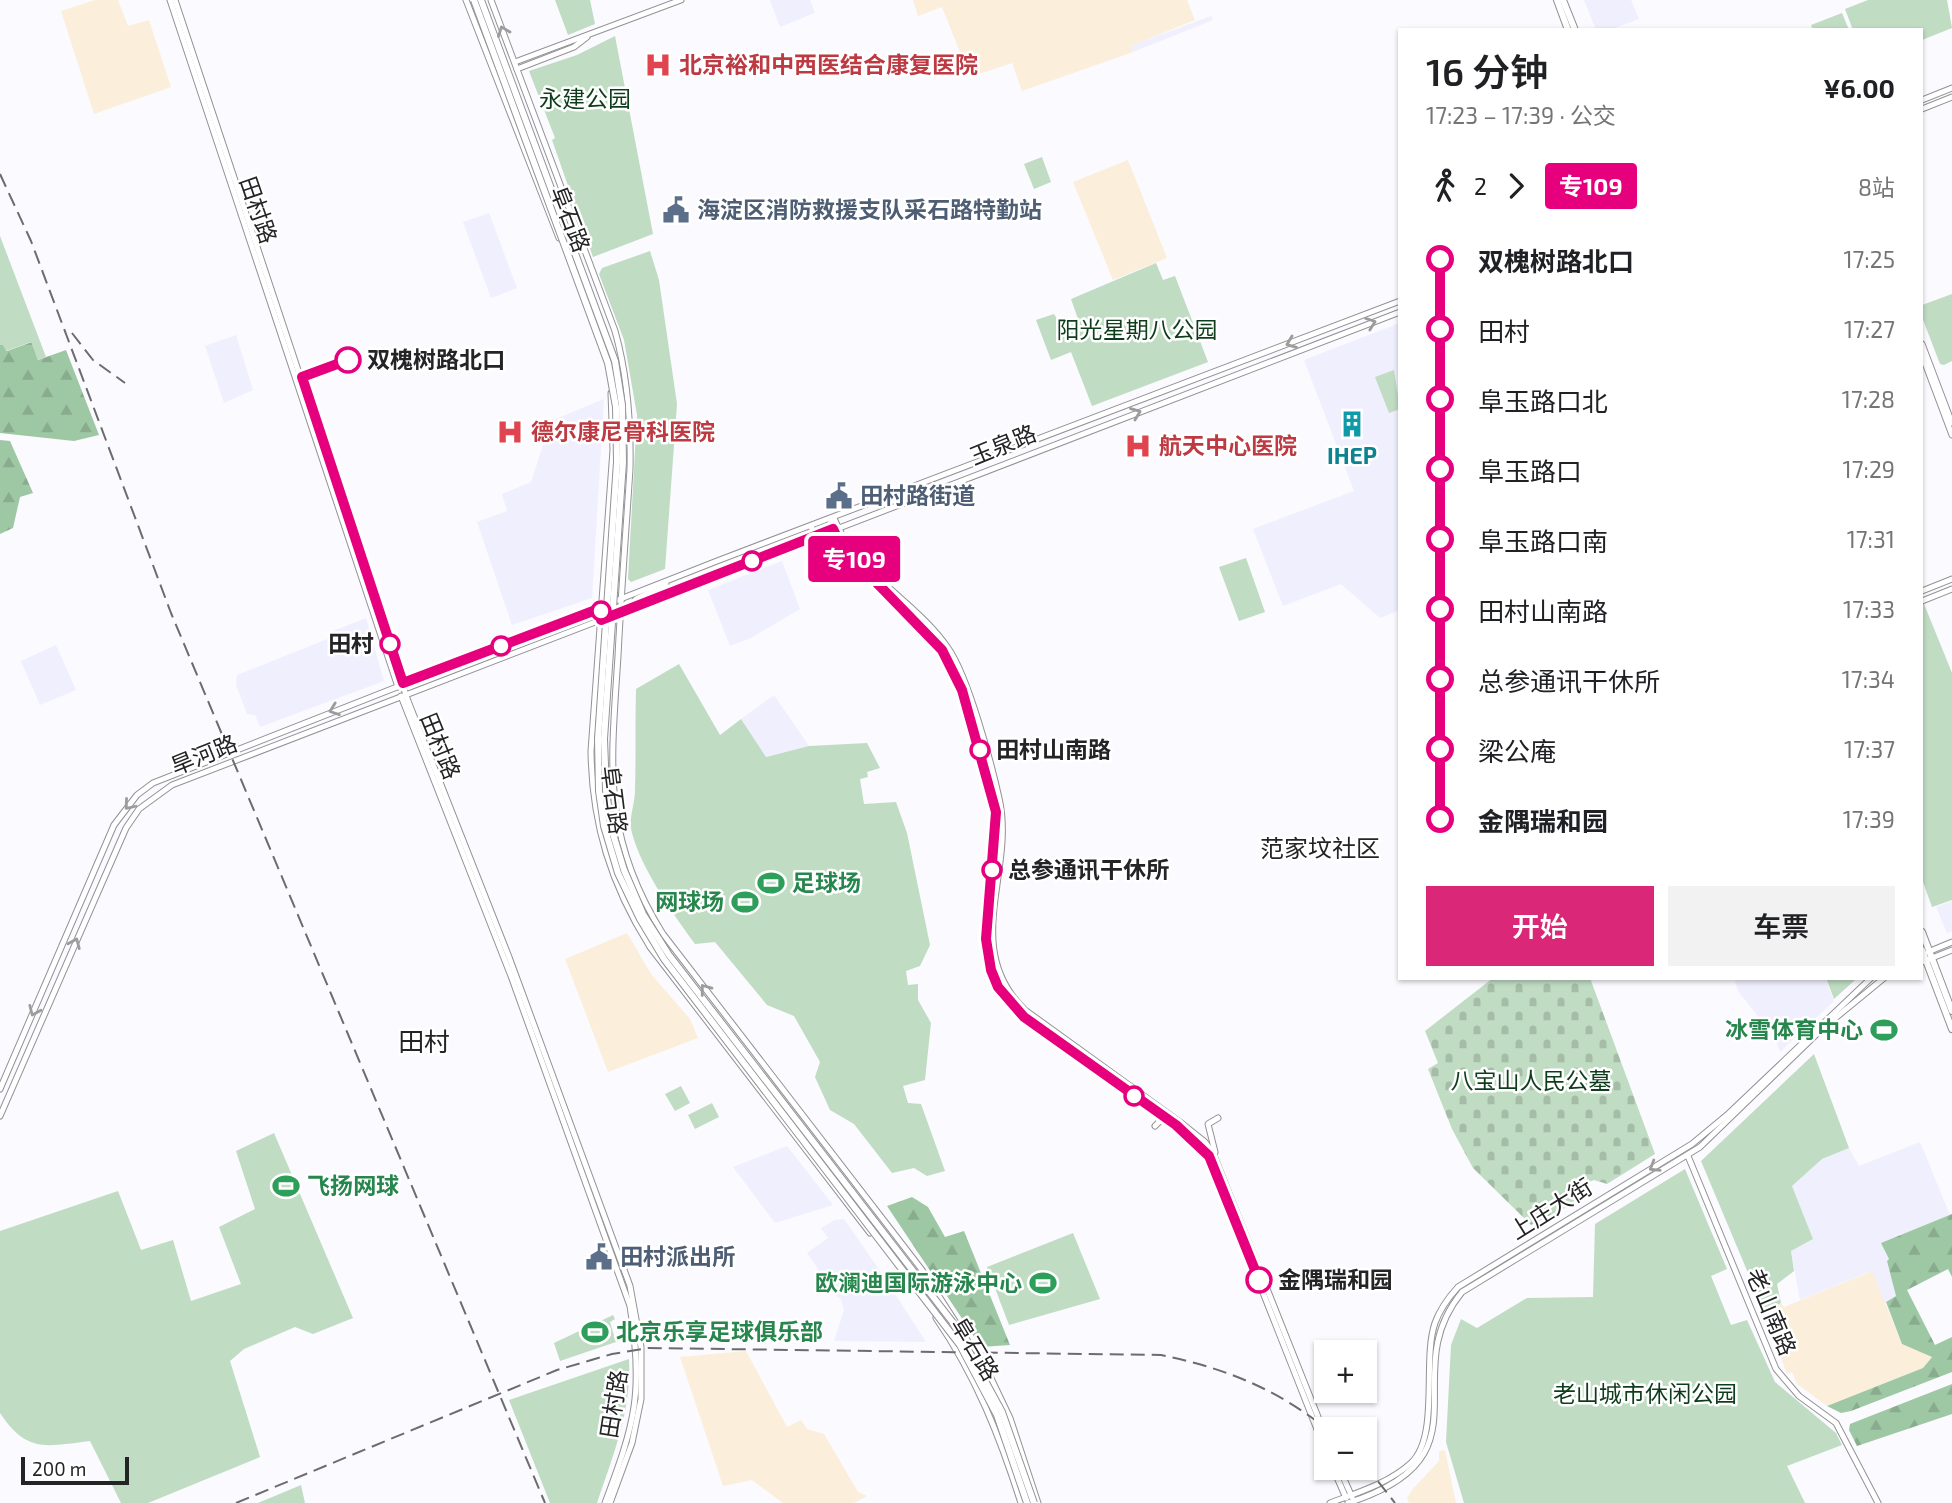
<!DOCTYPE html>
<html lang="zh">
<head>
<meta charset="utf-8">
<style>
	body { margin:0; font-family:"Exo 2","Noto Sans SC",sans-serif; background:#f2f2f2; color:#202124; height:100vh; display:flex; flex-direction:column; font-size:26px; white-space:nowrap }
	* { box-sizing:border-box; margin:0 }
	p { font-size:23px; color:#757577 }
	.icon { flex:none; width:38px; height:38px; fill:none; stroke:currentColor; stroke-width:2; stroke-linecap:round; stroke-linejoin:round }
	.map { position:relative; flex:1; overflow:hidden }
	.drawer { position:absolute; left:1398px; top:28px; width:525px; height:952px; display:flex; flex-direction:column; background:#fff; border-radius:0px; box-shadow:0 2px 5px #0004 }
	.drawer>* { flex:none }
	.badge { padding:0 14px; border-radius:5px; font-size:24px; line-height:46px }
	.controls { position:absolute; left:1314px; top:1340px; display:grid; gap:14px }
	.controls a { display:grid; place-items:center; width:63px; height:63px; border-radius:0px; background:#fff; box-shadow:0 2px 5px #0004; font-size:35px }
	.scale { position:absolute; left:21px; bottom:18px; width:108px; box-sizing:border-box; padding-left:7px; border:4px solid #242426; border-top:0; font-size:19px; line-height:24px; white-space:nowrap; color:#242426; -webkit-text-stroke:5px #fff; paint-order:stroke }
	.map>.badge { position:absolute; translate:-50% -50%; box-shadow:0 0 0 4px #fff }
	.legs { display:flex; align-items:center; gap:10px; height:77px; padding:0 28px; font-size:23px }
	.legs p { margin-inline-start:auto }
	.overview { display:flex; align-items:center; justify-content:space-between; height:119px; padding:0 28px }
	h1 { font-size:38px; font-weight:600; line-height:52px }
	.primary-button { display:flex; gap:14px; margin-top:auto; padding:14px 28px }
	.primary-button a { flex:1; height:80px; border-radius:0px; background:#db2777; color:#fff; font-size:28px; font-weight:600; line-height:80px; text-align:center }
	.primary-button a+a { background:#f2f2f2; color:#202124 }
	ul { padding:0 28px; list-style:none }
	li { display:flex; align-items:center; gap:24px; height:70px; font-size:26px }
	li i { display:grid; place-items:center; width:10px; height:100%; margin:0 9px; background:currentColor }
	li i::after { content:''; width:18px; height:18px; margin:-9px; border:5px solid; border-radius:50%; background:#fff }
	li p { margin-inline-start:auto }
	li:first-child i { background:linear-gradient(#0000 50%,currentColor 0) }
	li:last-child i { background:linear-gradient(currentColor 50%,#0000 0) }
	.map>svg:first-child { display:block }
	.commercial { fill:#f0effd }
	.industrial { fill:#fbefdb }
	.forest { fill:url(#forest-firs) }
	.cemetery { fill:url(#cemetery-stones) }
	.green { fill:#c0dcc3 }
	.lines { fill:none; stroke-linecap:round; stroke-linejoin:round }
	.major-casing { stroke:#929297; stroke-width:7 }
	.highway-casing { stroke:#929297; stroke-width:8 }
	.major { stroke:#fff; stroke-width:5 }
	.highway { stroke:#fff; stroke-width:6 }
	.rail { stroke:#6c6c6f; stroke-width:2; stroke-dasharray:14 7; stroke-linecap:butt }
	.highway-bridge-casing { stroke:#929297; stroke-width:8; stroke-linecap:butt }
	.highway-bridge { stroke:#fff; stroke-width:6 }
	.oneway { stroke:#9c9c9d }
	.line-1-casing { stroke:#fff; stroke-width:16 }
	.line-1 { stroke:#e6007e; stroke-width:10 }
	.stop-1-dot { fill:#fff; stroke:#e6007e; stroke-width:3.5 }
	.labels { text-anchor:middle; stroke-width:5; stroke-linejoin:round; paint-order:stroke }
	.health-label { font-size:23px; font-weight:bold; fill:#be3a42; stroke:#fff; text-anchor:start }
	.park-label { font-size:23px; fill:#0e3d1b; stroke:#fff }
	.street-label { font-size:23px; fill:#242426; stroke:#fff }
	.service-label { font-size:23px; font-weight:bold; fill:#4e5e75; stroke:#fff; text-anchor:start }
	.stop-label { font-size:23px; font-weight:bold; fill:#242426; stroke:#fff; text-anchor:start }
	.culture-label { font-size:23px; font-weight:bold; fill:#0d838f; stroke:#fff }
	.leisure-label { font-size:23px; font-weight:bold; fill:#27864d; stroke:#fff; text-anchor:start }
	.neighbourhood-label { font-size:24px; fill:#242426; stroke:#fff }
	.quarter-label { font-size:26px; fill:#242426; stroke:#fff }
</style>
</head>
<body>
<div class="map">
<svg width="1952" height="1503" viewBox="0 0 1952 1503">
	<defs>
		<pattern id="forest-firs" width="22" height="20" patternUnits="userSpaceOnUse" patternTransform="scale(1.75)"><rect width="22" height="20" fill="#9ec8a4"/><path d="M5 1l3.5 6h-7zM16 11l3.5 6h-7z" fill="#88ac8d"/></pattern>
		<pattern id="cemetery-stones" width="16" height="16" patternUnits="userSpaceOnUse" patternTransform="scale(1.75)"><rect width="16" height="16" fill="#c0dcc3"/><path d="M2 7V4a2 2 0 0 1 4 0v3zM10 15v-3a2 2 0 0 1 4 0v3z" fill="#a5bda7"/></pattern>
	</defs>
	<rect width="100%" height="100%" fill="#fafaff"/>
	<!-- commercial -->
	<g class="commercial">
		<path d="M770 0H810L815 13 780 27Z"/>
		<path d="M1584 0H1631L1639 19 1610 30H1596Z"/>
		<path d="M1211 16 1213 20 1133 52 1130 46Z"/>
		<path d="M489 213 517 288 491 298 463 222Z"/>
		<path d="M1400 323V610L1380 618 1341 584 1283 606 1253 529 1354 491 1304 360Z"/>
		<path d="M236 335 253 390 224 403 205 346Z"/>
		<path d="M604 399 592 598 512 625 477 522 507 511 502 494 531 482 551 421Z"/>
		<path d="M782 561 800 609 751 638 730 646 708 590Z"/>
		<path d="M366 618 384 681 260 727 255 715 247 714 236 685 237 675 330 638 328 633Z"/>
		<path d="M56 645 76 690 40 705 21 661Z"/>
		<path d="M774 695 809 746 765 757 741 719Z"/>
		<path d="M1952 901V931L1947 933 1936 907Z"/>
		<path d="M1734 978H1825L1834 1001 1780 1052 1769 1023 1764 1024 1738 991Z"/>
		<path d="M1920 1142 1950 1215 1881 1243 1889 1259 1887 1261 1896 1296 1884 1303 1871 1271 1800 1300 1791 1251 1813 1239 1792 1186 1822 1159 1849 1148 1859 1166Z"/>
		<path d="M787 1146 833 1205 775 1223 733 1167Z"/>
		<path d="M844 1219 880 1271 926 1342 834 1341 844 1310 840 1297 838 1298 807 1253 828 1238 821 1228 835 1220Z"/>
	</g>
	<!-- industrial -->
	<g class="industrial">
		<path d="M95 0H118L128 26 149 20 171 87 94 114 61 11Z"/>
		<path d="M913 0H1187L1195 20 1131 46 1133 52 1022 91 1012 63 970 77 942 7 918 16Z"/>
		<path d="M1128 160 1167 258 1113 280 1073 182Z"/>
		<path d="M627 933 651 974 690 1019 698 1038 608 1072 565 959Z"/>
		<path d="M1872 1271 1902 1344 1932 1356 1923 1368 1827 1406 1797 1384 1792 1372 1787 1374 1764 1311 1781 1303 1784 1307Z"/>
		<path d="M746 1351 787 1427 801 1420 807 1429 824 1434 858 1492 867 1496 854 1503H783L752 1480 723 1486 680 1357Z"/>
		<path d="M1445 1450 1456 1503H1409L1407 1498 1412 1490 1439 1461V1451Z"/>
	</g>
	<!-- forest -->
	<g class="forest">
		<path d="M32 342 38 360 66 350 99 435 74 441 0 433V345L3 344 7 351Z"/>
		<path d="M0 440 10 441 33 493 20 497 13 528 0 534Z"/>
		<path d="M912 1197 928 1207 945 1237 964 1231 1010 1345 981 1347 887 1206Z"/>
		<path d="M1952 1214V1277L1948 1269 1907 1290 1935 1345 1952 1337V1372L1851 1411 1841 1413 1827 1406 1923 1368 1932 1357 1902 1344 1886 1302 1896 1296 1887 1261 1889 1259 1881 1243Z"/>
		<path d="M1952 1384V1414L1857 1446 1849 1430 1850 1424Z"/>
	</g>
	<!-- cemetery -->
	<path class="cemetery" d="M1493 978H1590L1655 1154 1607 1184 1594 1180C1580 1185 1578 1191 1573 1204L1531 1225 1473 1168 1452 1129 1428 1069 1438 1063 1425 1031Z"/>
	<!-- green -->
	<g class="green">
		<path d="M555 0H590L595 24 568 35Z"/>
		<path d="M1868 0H1947L1952 28 1922 40V30H1853L1845 9Z"/>
		<path d="M1842 13 1849 30H1813L1811 25Z"/>
		<path d="M615 36 653 234 593 257 552 140 555 138 529 71 577 55Z"/>
		<path d="M1042 157 1051 182 1034 189 1024 164Z"/>
		<path d="M0 236 46 357 38 360 31 342 6 351 3 345H0Z"/>
		<path d="M650 251 659 280 677 404 665 569 631 582 628 579 637 415 624 340 599 274 602 268Z"/>
		<path d="M1156 263 1163 280 1175 276 1208 362 1092 406 1071 352 1051 360 1036 320 1054 314 1061 326 1078 319 1071 299Z"/>
		<path d="M1952 294V361L1944 365 1940 364 1922 317V305Z"/>
		<path d="M1394 370 1400 409 1389 413 1375 377Z"/>
		<path d="M1246 558 1265 612 1239 621 1219 567Z"/>
		<path d="M1922 599 1952 673V900L1932 907 1922 879Z"/>
		<path d="M679 664 720 735 741 719 766 757 809 746 867 743 880 768 867 772 868 777 860 779 864 804 896 802 907 833 930 945 920 966 906 971 908 985 918 984V1000L931 1023 925 1080 903 1086 908 1103 921 1104 945 1171 927 1176 914 1168 892 1173 854 1124 830 1110 815 1077 820 1062 794 1016 767 1005 715 942 695 944C673 914 641 868 632 833 628 818 635 805 635 790 636 756 635 723 636 689Z"/>
		<path d="M1826 978H1854L1855 980 1834 999Z"/>
		<path d="M1814 1054 1849 1148 1822 1159 1792 1186 1813 1239 1791 1251 1794 1271 1777 1284 1781 1303 1764 1311 1701 1161Z"/>
		<path d="M681 1086 690 1103 675 1111 665 1094Z"/>
		<path d="M712 1103 719 1117 695 1129 688 1115Z"/>
		<path d="M274 1133 353 1318 313 1334 295 1327 244 1349 230 1361 260 1457 148 1503H121L90 1441C47 1446 27 1454 0 1413V1231L118 1191 141 1250 173 1240 191 1301 241 1284 219 1227 255 1209 236 1151Z"/>
		<path d="M1685 1169 1727 1269 1711 1276 1731 1325 1747 1320 1775 1382 1836 1433 1842 1445 1787 1466 1805 1503H1464L1446 1442 1451 1345 1461 1319 1477 1328 1527 1298 1593 1297 1595 1224Z"/>
		<path d="M1073 1233 1100 1299 1009 1325 987 1267Z"/>
		<path d="M613 1315 615 1319 610 1322 616 1342 560 1361 554 1343Z"/>
		<path d="M629 1359C632 1409 613 1456 597 1503H550L509 1400Z"/>
		<path d="M301 1485 305 1503H258Z"/>
	</g>
	<g class="lines">
		<!-- major casing -->
		<g class="major-casing">
			<g id="major">
				<path d="M170 0 398 687"/>
				<path d="M175 0 408 701 509 957 630 1286 641 1347V1399L632 1443 610 1503"/>
				<path d="M466 0 559 238"/>
				<path d="M491 0 615 331C628 377 631 421 630 469 626 531 621 594 618 656 611 765 601 836 663 934L922 1270 989 1374 1010 1418 1038 1503"/>
				<path d="M515 62 681 0"/>
				<path d="M517 69 574 47 587 37"/>
				<path d="M1922 100 1952 88"/>
				<path d="M1922 109 1952 97"/>
				<path d="M1922 344 1952 423"/>
				<path d="M1922 355 1952 435"/>
				<path d="M611 393 613 450 591 751C592 824 611 885 650 947L870 1233"/>
				<path d="M834 518C854 572 916 601 948 648 968 676 991 762 999 798 1016 871 960 947 1025 1010L1180 1122 1205 1142 1213 1153 1326 1437"/>
				<path d="M830 519C847 573 913 608 945 655 969 689 980 749 992 790 1011 857 961 935 1004 997 1017 1015 1040 1028 1057 1040 1106 1076 1168 1111 1209 1156L1326 1452"/>
				<path d="M791 543 813 531 811 526"/>
				<path d="M1922 591 1952 579"/>
				<path d="M1922 601 1952 589"/>
				<path d="M636 606 633 604 636 599 666 584"/>
				<path d="M401 696 511 976 630 1306C644 1392 635 1423 605 1503"/>
				<path d="M1928 952 1952 942"/>
				<path d="M1922 962 1952 950"/>
				<path d="M0 1089 114 825 137 795 153 783 717 561 1400 301"/>
				<path d="M0 1116 126 828 139 809 172 785 1400 312"/>
				<path d="M1155 1126 1160 1121 1156 1113"/>
				<path d="M1215 1152 1208 1124 1218 1118"/>
				<path d="M1688 1156 1776 1369 1799 1396 1836 1423 1878 1503"/>
				<path d="M936 1318C976 1376 1000 1437 1021 1503"/>
				<path d="M1333 1468 1346 1498"/>
				<path d="M1339 1468 1352 1497"/>
				<path d="M1330 1503C1357 1493 1389 1483 1411 1463 1440 1436 1422 1360 1435 1323 1440 1309 1448 1298 1458 1287L1692 1144 1727 1115 1871 978"/>
				<path d="M1348 1503C1495 1456 1393 1376 1462 1292L1700 1147 1822 1029 1884 978"/>
			</g>
		</g>
		<!-- highway casing -->
		<g class="highway-casing">
			<g id="highway">
				<path d="M1557 0 1568 30"/>
				<path d="M1563 0 1575 30"/>
				<path d="M1922 932 1952 1011"/>
				<path d="M1922 950 1952 1029"/>
			</g>
		</g>
		<!-- major -->
		<use href="#major" class="major"/>
		<!-- highway -->
		<use href="#highway" class="highway"/>
		<!-- rail -->
		<g class="rail">
			<path d="M0 174 31 241 171 613 545 1503"/>
			<path d="M72 333 93 360 125 383"/>
			<path d="M1365 1465 1395 1503"/>
			<path d="M236 1503 557 1370 612 1354 648 1348 1161 1355C1225 1368 1277 1389 1328 1430"/>
		</g>
		<!-- highway-bridge casing -->
		<g class="highway-bridge-casing">
			<g id="highway-bridge">
				<path d="M474 0 608 363 616 407 617 462 598 739 599 791 604 826 618 873 640 919 664 959 960 1345 997 1415 1027 1503"/>
				<path d="M481 0 615 361 622 405 623 462 604 739 606 790 610 824 624 870 643 914 669 955 954 1324 1002 1412 1034 1503"/>
			</g>
		</g>
		<!-- highway-bridge -->
		<use href="#highway-bridge" class="highway-bridge"/>
	</g>
	<!-- one-way arrows -->
	<defs><path id="oneway-chevron" d="M-2-3.5L2.5 0L-2 3.5" fill="none" stroke-width="1.6" stroke-linecap="round" stroke-linejoin="round" transform="scale(1.75)"/></defs>
	<g class="oneway">
		<use href="#oneway-chevron" transform="translate(503 31) rotate(-111)"/>
		<use href="#oneway-chevron" transform="translate(1371 323) rotate(-20)"/>
		<use href="#oneway-chevron" transform="translate(1291 343) rotate(159)"/>
		<use href="#oneway-chevron" transform="translate(1136 413) rotate(-21)"/>
		<use href="#oneway-chevron" transform="translate(334 710) rotate(160)"/>
		<use href="#oneway-chevron" transform="translate(129 805) rotate(130)"/>
		<use href="#oneway-chevron" transform="translate(75 943) rotate(-67)"/>
		<use href="#oneway-chevron" transform="translate(705 989) rotate(-127)"/>
		<use href="#oneway-chevron" transform="translate(34 1011) rotate(114)"/>
		<use href="#oneway-chevron" transform="translate(1654 1167) rotate(149)"/>
	</g>
	<g class="lines">
		<!-- line-1 casing -->
		<g class="line-1-casing">
			<path id="line-1" d="M348 360 302 377 403 683 601 608V620L833 529 841 546 942 650 962 690 996 812 986 939 991 970 998 987 1024 1017 1176 1125 1209 1156 1259 1280"/>
		</g>
		<!-- line-1 -->
		<use href="#line-1" class="line-1"/>
	</g>
	<!-- icons -->
	<defs>
		<g id="hospital-bare" transform="scale(2.1)"><path d="M-5-5h3v3.5h4V-5h3V5h-3V1.5h-4V5h-3Z" fill="#e0444e" stroke="#fff" stroke-width="2.5" paint-order="stroke"/></g>
		<g id="civic-bare" transform="scale(2.1)"><path d="M-.6-6.5H3V-4.5H.6V-3L4-1V1h2V6H-6V1h2V-1L-.6-3ZM-1.2 2.5V6h2.4V2.5Z" fill="#5c6f8a" stroke="#fff" stroke-width="2.5" paint-order="stroke"/></g>
		<g id="building-bare" transform="scale(2.1)"><path d="M-4-6H4V6H1V3H-1V6H-4ZM-2.5-4.3h1.7v1.8h-1.7ZM.8-4.3h1.7v1.8H.8ZM-2.5-1h1.7V.8h-1.7ZM.8-1h1.7V.8H.8Z" fill="#0f9aa8" stroke="#fff" stroke-width="2.5" paint-order="stroke"/></g>
		<g id="stadium-bare" transform="scale(2.1)"><path d="M0-5a6.5 5 0 1 0 0 10a6.5 5 0 1 0 0-10ZM-3.5-1.8h7v3.6h-7Z" fill="#2e9e5b" stroke="#fff" stroke-width="2.5" paint-order="stroke"/></g>
	</defs>
	<g fill-rule="evenodd">
		<use href="#hospital-bare" x="658" y="65"/>
		<use href="#civic-bare" x="676" y="210"/>
		<use href="#building-bare" x="1352" y="424"/>
		<use href="#hospital-bare" x="510" y="432"/>
		<use href="#hospital-bare" x="1138" y="446"/>
		<use href="#civic-bare" x="839" y="496"/>
		<use href="#stadium-bare" x="771" y="883"/>
		<use href="#stadium-bare" x="745" y="902"/>
		<use href="#stadium-bare" x="1884" y="1030"/>
		<use href="#stadium-bare" x="286" y="1186"/>
		<use href="#civic-bare" x="599" y="1257"/>
		<use href="#stadium-bare" x="1043" y="1283"/>
		<use href="#stadium-bare" x="595" y="1332"/>
	</g>
	<!-- markers -->
	<g class="stop-1-dot">
		<circle cx="348" cy="360" r="12"/>
		<circle cx="752" cy="561" r="9"/>
		<circle cx="601" cy="611" r="9"/>
		<circle cx="390" cy="644" r="9"/>
		<circle cx="501" cy="646" r="9"/>
		<circle cx="980" cy="750" r="9"/>
		<circle cx="992" cy="870" r="9"/>
		<circle cx="1134" cy="1096" r="9"/>
		<circle cx="1259" cy="1280" r="12"/>
	</g>
	<g class="labels">
		<!-- health labels -->
		<g class="health-label">
			<text x="679" y="73">北京裕和中西医结合康复医院</text>
			<text x="531" y="440">德尔康尼骨科医院</text>
			<text x="1159" y="454">航天中心医院</text>
		</g>
		<!-- park labels -->
		<g class="park-label">
			<text x="585" y="107">永建公园</text>
			<text x="1137" y="338">阳光星期八公园</text>
			<text x="1531" y="1089">八宝山人民公墓</text>
			<text x="1645" y="1402">老山城市休闲公园</text>
		</g>
		<!-- street labels -->
		<g class="street-label">
			<text transform="translate(258 210) rotate(71)" y="8">田村路</text>
			<text transform="translate(570 219) rotate(69)" y="8">阜石路</text>
			<text transform="translate(1003 445) rotate(-22)" y="8">玉泉路</text>
			<text transform="translate(440 746) rotate(68)" y="8">田村路</text>
			<text transform="translate(204 755) rotate(-22)" y="8">旱河路</text>
			<text transform="translate(614 800) rotate(83)" y="8">阜石路</text>
			<text transform="translate(1551 1209) rotate(-32)" y="8">上庄大街</text>
			<text transform="translate(1771 1312) rotate(67)" y="8">老山南路</text>
			<text transform="translate(975 1349) rotate(59)" y="8">阜石路</text>
			<text transform="translate(614 1404) rotate(-81)" y="8">田村路</text>
		</g>
		<!-- service labels -->
		<g class="service-label">
			<text x="697" y="218">海淀区消防救援支队采石路特勤站</text>
			<text x="860" y="504">田村路街道</text>
			<text x="620" y="1265">田村派出所</text>
		</g>
		<!-- stop labels -->
		<g class="stop-label">
			<text x="367" y="368">双槐树路北口</text>
			<text x="374" y="652" text-anchor="end">田村</text>
			<text x="996" y="758">田村山南路</text>
			<text x="1008" y="878">总参通讯干休所</text>
			<text x="1278" y="1288">金隅瑞和园</text>
		</g>
		<!-- culture labels -->
		<g class="culture-label">
			<text x="1352" y="464">IHEP</text>
		</g>
		<!-- leisure labels -->
		<g class="leisure-label">
			<text x="792" y="891">足球场</text>
			<text x="724" y="910" text-anchor="end">网球场</text>
			<text x="1863" y="1038" text-anchor="end">冰雪体育中心</text>
			<text x="307" y="1194">飞扬网球</text>
			<text x="1022" y="1291" text-anchor="end">欧澜迪国际游泳中心</text>
			<text x="616" y="1340">北京乐享足球俱乐部</text>
		</g>
		<!-- neighbourhood labels -->
		<g class="neighbourhood-label">
			<text x="1320" y="857">范家坟社区</text>
		</g>
		<!-- quarter labels -->
		<g class="quarter-label">
			<text x="424" y="1051">田村</text>
		</g>
	</g>
</svg>
<div class="controls">
<a>+</a>
<a>−</a>
</div>
<div class="scale">200 m</div>
<b class="badge" style="left:854px;top:559px;background:#e6007e;color:#fff">专109</b>
<section class="drawer">
<div class="overview"><div><h1>16 分钟</h1><p>17:23 – 17:39 · 公交</p></div><b>¥6.00</b></div>
<div class="legs"><svg class="icon" aria-label="walk" viewBox="0 0 24 24"><circle cx="13" cy="4" r="2"/><path d="M13 8l-2 6 4 7M11 14l-3 7M7 12l3-4h3l4 4"/></svg>2<svg class="icon" aria-label="forward" viewBox="0 0 24 24"><path d="M9 5l7 7-7 7"/></svg><b class="badge" style="background:#e6007e;color:#fff">专109</b><p>8站</p></div>
<ul>
<li><i style="color:#e6007e"></i><b>双槐树路北口</b><p>17:25</p></li>
<li><i style="color:#e6007e"></i><span>田村</span><p>17:27</p></li>
<li><i style="color:#e6007e"></i><span>阜玉路口北</span><p>17:28</p></li>
<li><i style="color:#e6007e"></i><span>阜玉路口</span><p>17:29</p></li>
<li><i style="color:#e6007e"></i><span>阜玉路口南</span><p>17:31</p></li>
<li><i style="color:#e6007e"></i><span>田村山南路</span><p>17:33</p></li>
<li><i style="color:#e6007e"></i><span>总参通讯干休所</span><p>17:34</p></li>
<li><i style="color:#e6007e"></i><span>梁公庵</span><p>17:37</p></li>
<li><i style="color:#e6007e"></i><b>金隅瑞和园</b><p>17:39</p></li>
</ul>
<div class="primary-button"><a>开始</a><a>车票</a></div>
</section>
</div>
</body>
</html>
